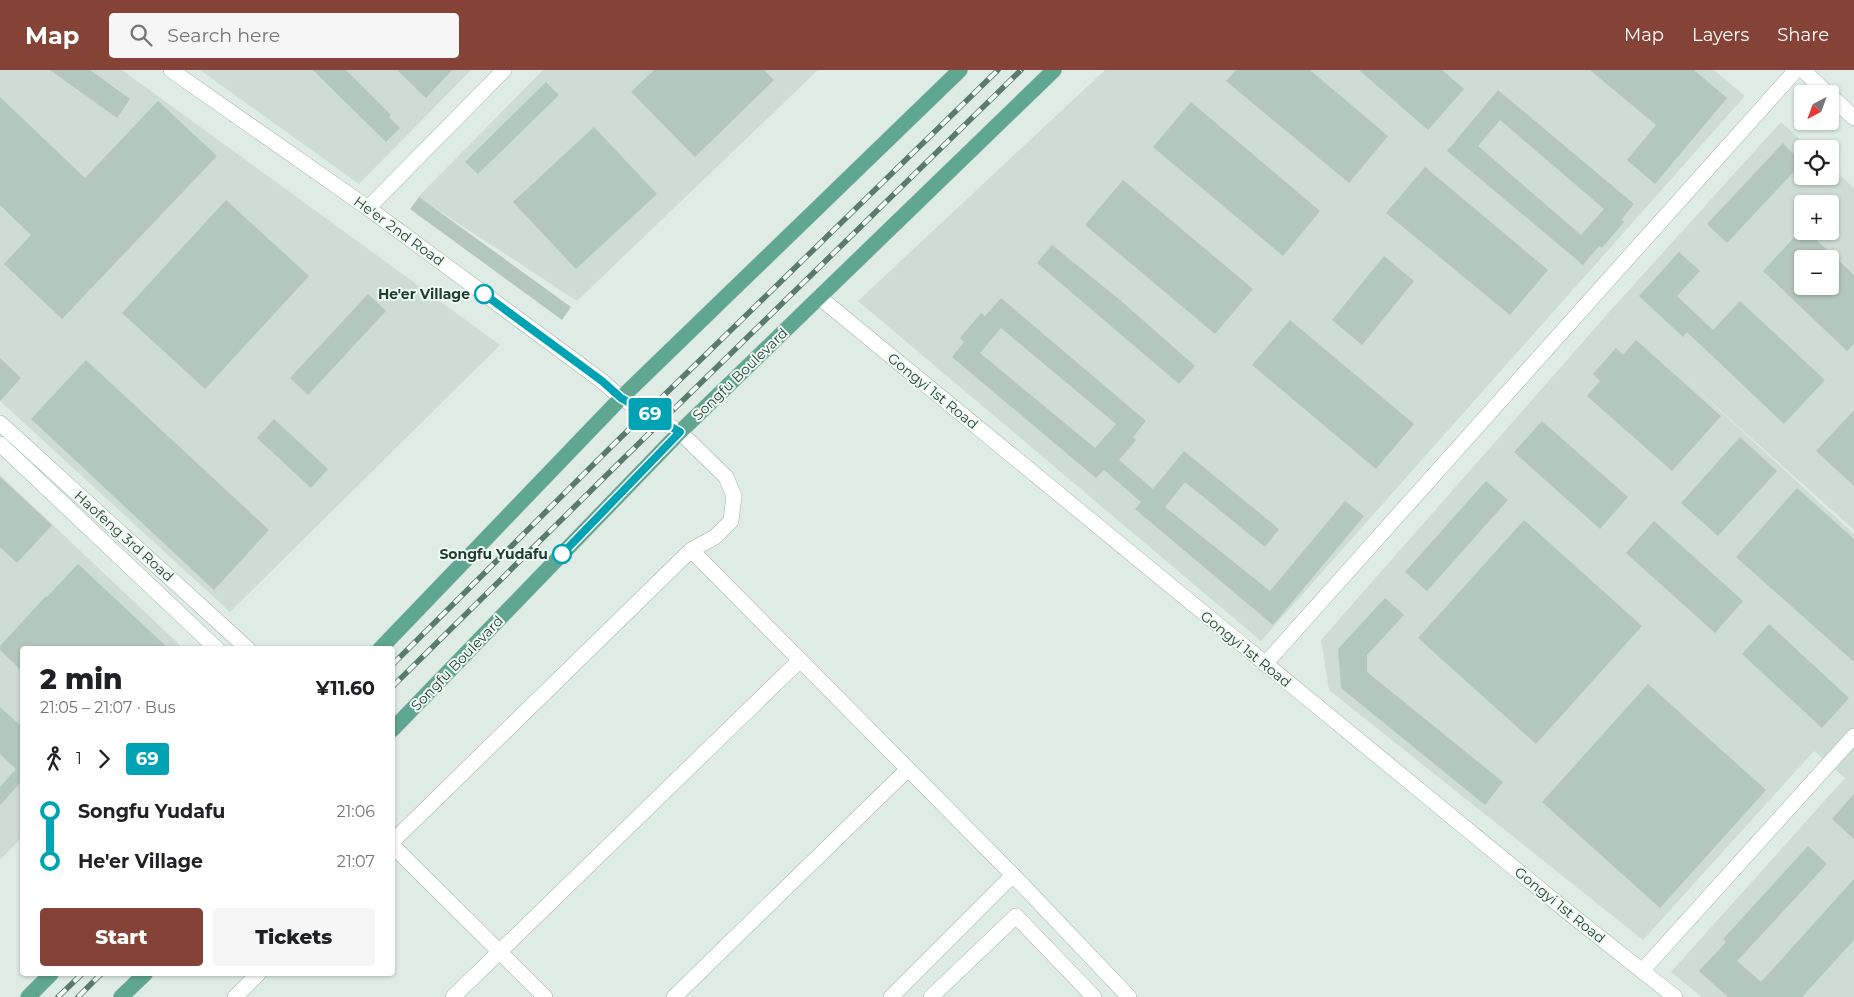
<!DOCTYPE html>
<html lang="en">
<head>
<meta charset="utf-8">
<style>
	body { margin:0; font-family:Montserrat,sans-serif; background:#f6f6f6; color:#202124; height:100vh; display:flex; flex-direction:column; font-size:19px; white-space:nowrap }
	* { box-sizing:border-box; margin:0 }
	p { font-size:16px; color:#757577 }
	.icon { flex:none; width:28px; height:28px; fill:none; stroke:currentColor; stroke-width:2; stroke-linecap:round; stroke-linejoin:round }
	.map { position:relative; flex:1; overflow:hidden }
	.panel { position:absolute; left:20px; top:576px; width:375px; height:330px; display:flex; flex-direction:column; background:#fff; border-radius:5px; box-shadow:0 1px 4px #0004 }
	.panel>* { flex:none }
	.badge { padding:0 10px; border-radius:4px; font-size:18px; line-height:32px }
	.needle { width:32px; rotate:221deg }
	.buttons { position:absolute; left:1794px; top:15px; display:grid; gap:10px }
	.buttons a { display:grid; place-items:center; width:45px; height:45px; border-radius:5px; background:#fff; box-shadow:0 1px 4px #0004; font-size:25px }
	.map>.badge { position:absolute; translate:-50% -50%; box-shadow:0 0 0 2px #fff }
	.legs { display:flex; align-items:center; gap:8px; height:55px; padding:0 20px; font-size:16px }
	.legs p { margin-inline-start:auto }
	.head { display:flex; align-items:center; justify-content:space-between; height:85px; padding:0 20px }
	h1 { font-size:28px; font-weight:800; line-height:38px }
	.cta { display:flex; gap:10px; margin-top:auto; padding:10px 20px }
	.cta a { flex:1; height:58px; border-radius:5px; background:#844336; color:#fff; font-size:20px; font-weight:800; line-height:58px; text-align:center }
	.cta a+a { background:#f6f6f6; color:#202124 }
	ul { padding:0 20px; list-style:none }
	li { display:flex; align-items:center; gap:18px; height:50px; font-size:19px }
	li i { display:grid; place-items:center; width:8px; height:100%; margin:0 6px; background:currentColor }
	li i::after { content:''; width:12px; height:12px; margin:-6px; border:4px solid; border-radius:50%; background:#fff }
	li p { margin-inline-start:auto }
	li:first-child i { background:linear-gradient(#0000 50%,currentColor 0) }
	li:last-child i { background:linear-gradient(currentColor 50%,#0000 0) }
	header { display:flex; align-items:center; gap:30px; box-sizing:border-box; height:70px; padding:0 25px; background:#844336; color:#fff }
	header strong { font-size:24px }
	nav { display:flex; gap:28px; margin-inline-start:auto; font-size:18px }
	.search { width:350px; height:45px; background:#f6f6f6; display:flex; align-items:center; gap:12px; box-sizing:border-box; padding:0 18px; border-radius:5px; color:#757577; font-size:19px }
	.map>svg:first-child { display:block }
	.built { fill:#cddcd5; fill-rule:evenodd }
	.building { fill:#b4c7bf; fill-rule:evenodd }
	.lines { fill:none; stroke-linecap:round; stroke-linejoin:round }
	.minor-casing { stroke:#a1b4ad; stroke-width:16 }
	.major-casing { stroke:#c0c9c6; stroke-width:16 }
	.minor { stroke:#fff; stroke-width:15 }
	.major { stroke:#5fa790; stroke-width:15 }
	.rail-casing { stroke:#597a6f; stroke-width:5.5 }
	.rail { stroke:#f0f9f4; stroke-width:4; stroke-dasharray:11; stroke-linecap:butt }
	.line-1-casing { stroke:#fff; stroke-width:11 }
	.line-1 { stroke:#00a3b4; stroke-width:8 }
	.stop-1-dot { fill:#fff; stroke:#00a3b4; stroke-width:2.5 }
	.labels { text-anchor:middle; stroke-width:4; stroke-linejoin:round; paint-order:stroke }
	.street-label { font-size:14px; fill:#1e3e34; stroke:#f0f9f4 }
	.stop-label { font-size:14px; font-weight:bold; fill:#1e3e34; stroke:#f0f9f4; text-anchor:end }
</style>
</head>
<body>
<header>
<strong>Map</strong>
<div class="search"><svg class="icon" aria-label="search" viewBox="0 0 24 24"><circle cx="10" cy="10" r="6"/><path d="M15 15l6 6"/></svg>Search here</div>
<nav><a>Map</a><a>Layers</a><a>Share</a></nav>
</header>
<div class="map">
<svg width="1854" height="927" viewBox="0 0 1854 927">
	<rect width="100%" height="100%" fill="#dfece6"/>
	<!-- built -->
	<g class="built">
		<path d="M0 0H122L500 275 230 542 0 331Z"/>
		<path d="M200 0H471L359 114Z"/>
		<path d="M543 0H818L577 231 418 127Z"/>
		<path d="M1105 0H1714L1745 26 1261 571 858 231Z"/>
		<path d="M1781 52 1811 79H1802V106H1830V96L1854 118V460L1681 305 1854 464V927H1702L1671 902 1845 708 1814 681 1643 870 1329 620 1321 570 1611 240ZM1802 134H1830V161H1802ZM1802 189H1830V216H1802Z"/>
		<path d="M0 405 184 579H22V767L0 790Z"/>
	</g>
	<!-- building -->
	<g class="building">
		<path d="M50 0H90L130 29 117 48Z"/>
		<path d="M313 0H346L391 45 389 47 400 58 386 72Z"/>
		<path d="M397 0H452L426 28Z"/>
		<path d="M654 0H764L774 10 695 87 631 22Z"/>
		<path d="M1236 0H1310L1388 66 1349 113 1226 11Z"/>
		<path d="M1359 0H1442L1464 19 1428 60Z"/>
		<path d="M1590 0H1694L1727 28 1655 114 1627 90 1656 55Z"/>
		<path d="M546 12 559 25 478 104 465 92Z"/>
		<path d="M1498 20 1634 134 1621 150 1624 152 1602 178 1599 176 1583 195 1447 81ZM1500 50 1604 139 1581 165 1478 76Z"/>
		<path d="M0 27 85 108 158 31 217 86 62 249 4 194 31 165 0 135Z"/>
		<path d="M1191 32 1320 141 1283 186 1153 77Z"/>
		<path d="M594 57 657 124 576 199 513 132Z"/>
		<path d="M1783 73 1802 93 1727 173 1707 154Z"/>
		<path d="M1425 97 1548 200 1510 245 1386 143Z"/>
		<path d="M1123 110 1253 219 1215 264 1085 155Z"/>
		<path d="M419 127 571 237 562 250 410 139Z"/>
		<path d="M226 130 309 206 205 319 122 243Z"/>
		<path d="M1802 159V161H1807L1854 205V274L1847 281 1763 201ZM1802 189H1830V216H1802Z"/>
		<path d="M1052 175 1120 230 1195 296 1179 314 1037 193Z"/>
		<path d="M1679 182 1700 201 1677 226 1713 260 1740 231 1825 310 1784 354 1687 262 1683 267 1639 226Z"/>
		<path d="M1384 186 1414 211 1362 275 1332 250Z"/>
		<path d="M368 224 386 241 308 325 290 308Z"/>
		<path d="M1001 228 1146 351 1133 367 1136 370 1119 390 1153 419 1184 381 1279 459 1265 477 1185 412 1165 437 1270 521 1345 431 1364 446 1273 555 1135 439 1141 432 1104 400 1096 408 952 287 964 272 960 268 981 243 985 246ZM1001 258 1116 354 1095 378 980 283Z"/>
		<path d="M1290 250 1414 354 1376 399 1252 295Z"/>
		<path d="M1636 270 1721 346 1672 401 1587 326 1600 311 1593 304 1616 278 1623 285Z"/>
		<path d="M0 288 21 308 0 331Z"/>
		<path d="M86 290 269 460 214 520 31 349Z"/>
		<path d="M1854 340V416L1816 381Z"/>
		<path d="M274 349 328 399 311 418 257 368Z"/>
		<path d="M1542 351 1628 427 1600 459 1514 382Z"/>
		<path d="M1740 367 1777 401 1718 466 1681 433Z"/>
		<path d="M0 407 52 455 17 493 0 477Z"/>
		<path d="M1486 411 1508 430 1427 521 1405 502Z"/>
		<path d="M1797 418 1854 469V592L1736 487Z"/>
		<path d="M1524 450 1642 556 1536 674 1418 568Z"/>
		<path d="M1654 451 1743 531 1715 563 1626 483Z"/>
		<path d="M78 494 169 579H22V601L0 580V576L46 526 47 527Z"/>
		<path d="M1385 528 1404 545 1367 585V602L1503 712 1485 735 1341 618 1338 579Z"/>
		<path d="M1769 554 1849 628 1822 658 1742 584Z"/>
		<path d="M1648 614 1766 720 1660 838 1542 732Z"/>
		<path d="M0 637 22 657V711L0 735V717L16 699 0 684Z"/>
		<path d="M1854 724V769L1832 749Z"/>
		<path d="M1808 776 1827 794 1737 891 1761 912 1854 809V870L1802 927H1728L1699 901 1726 872 1723 869Z"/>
	</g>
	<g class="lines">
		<!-- minor casing -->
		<g class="minor-casing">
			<g id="minor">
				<path d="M171 0 368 138 602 311 621 328 680 362 726 407 734 426 731 451 715 467 691 480 392 772"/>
				<path d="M1803 0 1828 24"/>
				<path d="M1830 25 1854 48"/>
				<path d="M368 138 504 0"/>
				<path d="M819 227 1569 843 1675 927"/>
				<path d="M0 353 248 579"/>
				<path d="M0 374 217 579"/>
				<path d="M691 480 1013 805 1129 927"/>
				<path d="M1265 594 1796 0"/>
				<path d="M392 775 545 927"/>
				<path d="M1642 901 1854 666"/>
				<path d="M235 927 258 904"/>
				<path d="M453 927 800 590"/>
				<path d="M674 927 908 699"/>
				<path d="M891 927 1013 805"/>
				<path d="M931 927 1016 846 1094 927"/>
			</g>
		</g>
		<!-- major casing -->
		<g class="major-casing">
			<g id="major">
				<path d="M380 579 621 328 960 0"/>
				<path d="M392 660 680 362 1054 0"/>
				<path d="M28 927 51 904"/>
				<path d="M121 927 145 904"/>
			</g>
		</g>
		<!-- minor -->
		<use href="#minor" class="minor"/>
		<!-- major -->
		<use href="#major" class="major"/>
		<!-- rail casing -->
		<g class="rail-casing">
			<g id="rail">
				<path d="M392 595 613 375 998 0"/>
				<path d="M392 617 626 386 1021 0"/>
				<path d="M58 927 82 904"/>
				<path d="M78 927 101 904"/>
			</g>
		</g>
		<!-- rail -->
		<use href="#rail" class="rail"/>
	</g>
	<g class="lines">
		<!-- line-1 casing -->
		<g class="line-1-casing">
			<path id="line-1" d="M484 224 602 311 621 328 680 362 562 484"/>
		</g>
		<!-- line-1 -->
		<use href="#line-1" class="line-1"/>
	</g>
	<!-- markers -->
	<g class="stop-1-dot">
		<circle cx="484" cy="224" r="9"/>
		<circle cx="562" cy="484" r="9"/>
	</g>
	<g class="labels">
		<!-- street labels -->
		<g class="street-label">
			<text transform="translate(399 161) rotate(36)" y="5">He'er 2nd Road</text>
			<text transform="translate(740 304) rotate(-44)" y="5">Songfu Boulevard</text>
			<text transform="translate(933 321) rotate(39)" y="5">Gongyi 1st Road</text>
			<text transform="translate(124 466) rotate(42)" y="5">Haofeng 3rd Road</text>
			<text transform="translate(1246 579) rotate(39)" y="5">Gongyi 1st Road</text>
			<text transform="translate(457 593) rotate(-46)" y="5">Songfu Boulevard</text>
			<text transform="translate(1560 835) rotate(39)" y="5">Gongyi 1st Road</text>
		</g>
		<!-- stop labels -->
		<g class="stop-label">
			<text x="470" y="229">He'er Village</text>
			<text x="548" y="489">Songfu Yudafu</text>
		</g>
	</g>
</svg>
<div class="buttons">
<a><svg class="needle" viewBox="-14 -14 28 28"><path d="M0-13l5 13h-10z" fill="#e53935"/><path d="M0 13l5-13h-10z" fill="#757577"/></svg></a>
<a><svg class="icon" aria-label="locate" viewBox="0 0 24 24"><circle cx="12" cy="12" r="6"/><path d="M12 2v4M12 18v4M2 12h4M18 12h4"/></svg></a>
<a>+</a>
<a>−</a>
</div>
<b class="badge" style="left:650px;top:344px;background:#00a3b4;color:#fff">69</b>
<section class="panel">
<div class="head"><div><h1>2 min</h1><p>21:05 – 21:07 · Bus</p></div><b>¥11.60</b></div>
<div class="legs"><svg class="icon" aria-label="walk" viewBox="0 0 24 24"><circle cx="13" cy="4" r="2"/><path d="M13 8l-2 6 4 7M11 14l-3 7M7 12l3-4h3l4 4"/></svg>1<svg class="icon" aria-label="forward" viewBox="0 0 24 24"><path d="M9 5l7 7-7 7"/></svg><b class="badge" style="background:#00a3b4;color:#fff">69</b></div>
<ul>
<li><i style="color:#00a3b4"></i><b>Songfu Yudafu</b><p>21:06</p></li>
<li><i style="color:#00a3b4"></i><b>He'er Village</b><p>21:07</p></li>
</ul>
<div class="cta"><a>Start</a><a>Tickets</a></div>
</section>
</div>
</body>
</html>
